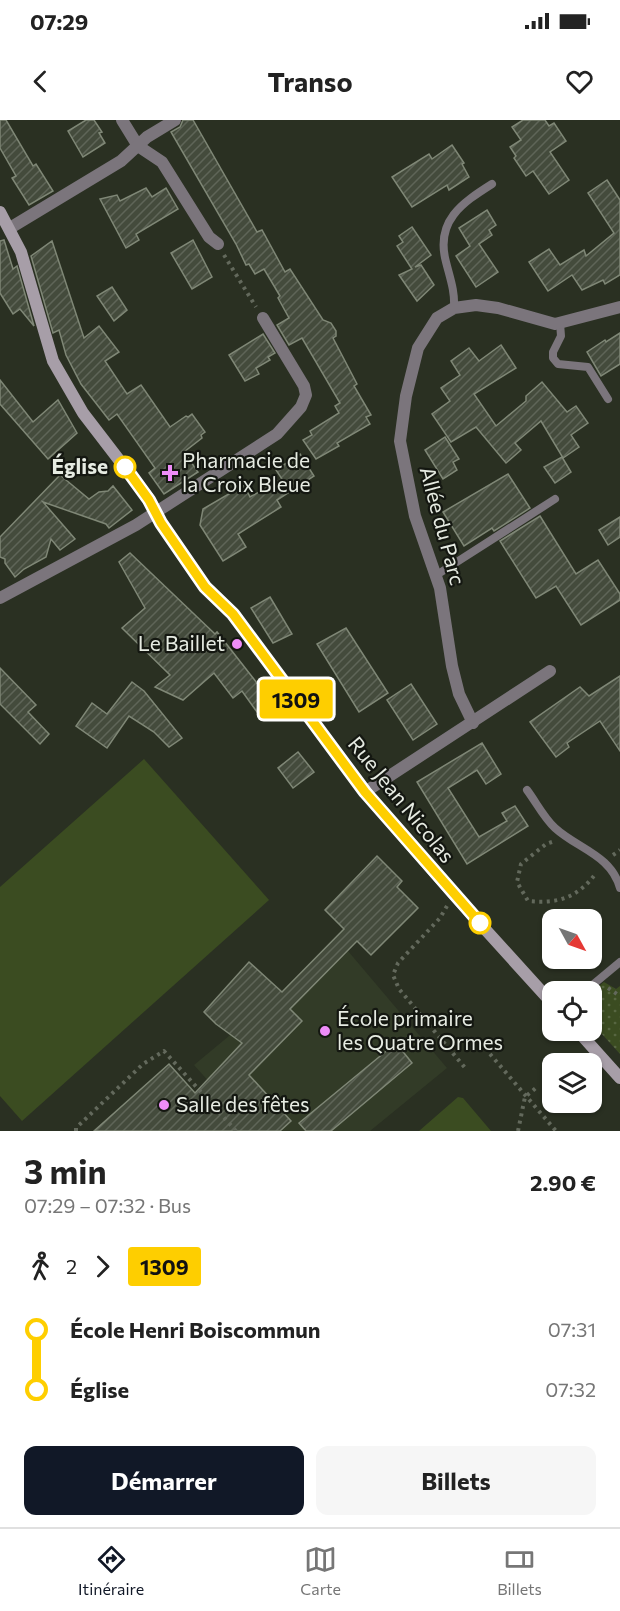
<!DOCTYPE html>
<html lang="fr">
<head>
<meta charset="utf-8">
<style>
	body { margin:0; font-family:Commissioner,sans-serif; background:#f6f6f6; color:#222; height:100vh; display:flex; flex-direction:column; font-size:22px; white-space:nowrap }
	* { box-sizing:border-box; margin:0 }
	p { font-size:20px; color:#767676 }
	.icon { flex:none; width:33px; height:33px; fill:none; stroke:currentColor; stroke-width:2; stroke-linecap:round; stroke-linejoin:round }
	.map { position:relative; height:1011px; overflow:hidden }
	.sheet { display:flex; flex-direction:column; background:#fff; flex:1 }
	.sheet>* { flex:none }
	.badge { padding:0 12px; border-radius:4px; font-size:21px; line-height:39px }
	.needle { width:39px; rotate:130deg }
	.controls { position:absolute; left:542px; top:789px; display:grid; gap:12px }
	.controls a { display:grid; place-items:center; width:60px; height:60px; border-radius:12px; background:#fff; box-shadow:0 2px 4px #0004; font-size:30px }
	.map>.badge { position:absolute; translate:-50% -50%; box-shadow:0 0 0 3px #fff }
	.legs { display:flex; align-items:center; gap:9px; height:66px; padding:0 24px; font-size:20px }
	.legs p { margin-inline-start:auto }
	.overview { display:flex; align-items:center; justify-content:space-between; height:102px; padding:0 24px }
	h1 { font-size:33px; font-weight:700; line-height:45px }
	.primary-button { display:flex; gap:12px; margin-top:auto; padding:12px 24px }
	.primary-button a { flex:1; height:69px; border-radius:12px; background:#111827; color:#fff; font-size:24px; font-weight:700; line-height:69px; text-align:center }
	.primary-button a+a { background:#f6f6f6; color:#222 }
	ul { padding:0 24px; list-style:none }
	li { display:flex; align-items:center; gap:21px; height:60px; font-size:22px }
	li i { display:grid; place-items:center; width:9px; height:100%; margin:0 8px; background:currentColor }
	li i::after { content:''; width:15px; height:15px; margin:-8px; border:4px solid; border-radius:50%; background:#fff }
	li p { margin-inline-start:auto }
	li:first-child i { background:linear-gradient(#0000 50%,currentColor 0) }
	li:last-child i { background:linear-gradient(currentColor 50%,#0000 0) }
	.status { display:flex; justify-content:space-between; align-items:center; height:42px; padding:0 30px; background:#fff; direction:ltr }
	.status svg { height:16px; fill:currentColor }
	header { display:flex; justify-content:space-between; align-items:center; height:78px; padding:0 24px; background:#fff; font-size:27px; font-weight:700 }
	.dock { display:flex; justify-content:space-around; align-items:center; height:84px; border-top:2px solid #e0e0e0; background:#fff; font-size:16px; color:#767676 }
	.dock a { display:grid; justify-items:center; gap:3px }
	.dock .on { color:#111827 }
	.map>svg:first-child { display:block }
	.built { fill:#323b27 }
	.grass { fill:url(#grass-dots) }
	.garden { fill:#3b4c21 }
	.building { fill:url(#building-hatch); stroke:#7f8776; stroke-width:1.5 }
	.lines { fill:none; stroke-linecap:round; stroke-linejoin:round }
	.path { stroke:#63695c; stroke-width:4; stroke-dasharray:3 4.5; stroke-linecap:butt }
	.lane { stroke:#7b757c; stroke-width:8 }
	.street { stroke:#7b757c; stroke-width:12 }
	.secondary { stroke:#a79ea8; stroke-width:12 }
	.line-1-casing { stroke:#fff; stroke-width:14 }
	.line-1 { stroke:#fece00; stroke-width:9 }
	.stop-1-dot { fill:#fff; stroke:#fece00; stroke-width:3 }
	.poi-dot { fill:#ee8cf8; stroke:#141711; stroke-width:2 }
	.labels { text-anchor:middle; stroke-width:4.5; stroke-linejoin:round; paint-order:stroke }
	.poi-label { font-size:21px; fill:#e6ebe2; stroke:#141711; text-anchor:start }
	.stop-label { font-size:21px; font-weight:bold; fill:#e6ebe2; stroke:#141711; text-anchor:end }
	.street-label { font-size:21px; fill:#e6ebe2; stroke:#141711 }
</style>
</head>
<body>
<div class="status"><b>07:29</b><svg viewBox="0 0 49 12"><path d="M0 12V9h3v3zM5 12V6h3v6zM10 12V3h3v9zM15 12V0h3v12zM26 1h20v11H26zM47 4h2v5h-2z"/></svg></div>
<header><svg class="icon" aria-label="back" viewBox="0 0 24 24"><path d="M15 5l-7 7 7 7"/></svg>Transo<svg class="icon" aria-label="heart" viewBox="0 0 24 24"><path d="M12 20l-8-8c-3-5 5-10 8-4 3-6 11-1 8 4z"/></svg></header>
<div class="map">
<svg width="620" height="1011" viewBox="0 0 620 1011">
	<defs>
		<pattern id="grass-dots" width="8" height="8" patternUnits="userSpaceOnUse" patternTransform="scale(1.5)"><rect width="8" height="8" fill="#3b4c21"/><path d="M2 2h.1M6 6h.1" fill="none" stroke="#576641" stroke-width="1.8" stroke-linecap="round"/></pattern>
		<pattern id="building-hatch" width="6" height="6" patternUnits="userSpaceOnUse" patternTransform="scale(1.5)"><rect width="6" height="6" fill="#444b3c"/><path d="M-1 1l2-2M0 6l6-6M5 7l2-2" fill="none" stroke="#5f6558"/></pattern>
	</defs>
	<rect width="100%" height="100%" fill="#2a3022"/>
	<!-- built -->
	<path class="built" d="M344 809 356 822 348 831 447 948 370 1011H253L194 945 276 877Z"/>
	<!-- grass -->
	<path class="grass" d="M604 862 616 869 620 866V934L591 902V883L599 876 594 870Z"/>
	<!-- garden -->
	<g class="garden">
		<path d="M144 639 269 780 22 1001 0 976V767Z"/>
		<path d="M458 977 463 978 491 1011H419Z"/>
	</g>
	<!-- building -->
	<g class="building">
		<path d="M0 0H6L33 46 36 44 53 71 29 85 12 58 16 56 0 28Z"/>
		<path d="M86 0H94L102 12 99 13 105 23 83 37 68 11Z"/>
		<path d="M183 0H193L257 112 262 110 285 152 290 149 323 200 331 203 336 211V216L333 218 357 264 354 266 371 295 366 297 370 304 337 323 339 326 316 339 303 320 312 315 310 311 339 293 335 286 340 283 302 218 289 225 277 205 289 198 278 178 280 176 264 149 255 154 249 144 246 145 236 124 171 12 180 7Z"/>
		<path d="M523 0H545L549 6 554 3 566 21 550 32 569 60 549 74 533 51 526 56 514 38 516 36 510 27 521 20 512 7Z"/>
		<path d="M452 25 464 43 462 44 469 57 449 70 447 65 412 87 392 57 429 34 432 39Z"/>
		<path d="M607 60 620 80V155L605 164 603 160 582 170 572 155 548 171 529 142 549 129 560 145 584 130 586 136 614 113 588 73Z"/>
		<path d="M146 68 152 77 166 68 178 89 136 114 139 120 126 128 100 79 117 75 120 81Z"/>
		<path d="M487 90 496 105 489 110 492 115 479 124 498 152 476 167 456 136 470 126 459 108Z"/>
		<path d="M412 107 431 135 415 147 421 145 434 165 417 181 399 155 412 149 397 126 403 122 399 116Z"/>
		<path d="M4 120 13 149 17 146 34 206 20 189 13 194 0 173V121Z"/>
		<path d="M193 120 212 157 192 169 171 133Z"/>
		<path d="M52 121 84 218 99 206 119 232 105 241 127 274 141 265 170 307 186 296 188 297 192 294 205 312 201 315 202 318 184 332 198 352 164 374 149 353 155 348 117 294 109 300 81 264 66 235 59 210 53 213 31 136Z"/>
		<path d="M112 167 127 190 114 201 97 176Z"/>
		<path d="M620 213V244L601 256 587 232 605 220 606 222Z"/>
		<path d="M263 214 275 233 268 237 270 240 256 248 259 254 245 261 229 235Z"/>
		<path d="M501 225 516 248 474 274 496 306 526 281V276L542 262 567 292 576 286 588 303 571 315 579 327 563 338 541 301 515 323 521 330 506 343 476 307 451 322 432 294 450 281 441 268 460 255 451 241 469 228 479 241Z"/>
		<path d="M0 260 33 302 58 280 77 313 48 339 0 284Z"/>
		<path d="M445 317 459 339 453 342 457 350 443 359 425 330Z"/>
		<path d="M300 334 314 356 277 380 281 387 238 414 246 427 223 441 200 405 203 389 244 365 250 377 282 359 276 350Z"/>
		<path d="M562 337 571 352 555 363 544 347Z"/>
		<path d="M508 354 530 388 494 411 492 408 464 426 443 392Z"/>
		<path d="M60 355 89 379 99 372 108 371 113 366 132 390 109 408 106 404 43 382 75 419 60 430 51 419 46 437 24 449 15 457 5 443V439L0 437V417Z"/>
		<path d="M540 396 576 454 598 440 620 474V480L581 505 556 466 536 478 500 421Z"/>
		<path d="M620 397V417L608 425 599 410Z"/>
		<path d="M130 433 215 514 217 512 271 581 257 592 242 571 233 578 214 553 183 580 155 567 170 555 122 508 145 488 119 442Z"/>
		<path d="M270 477 292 514 273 523 251 488Z"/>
		<path d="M346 508 388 573 359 592 317 524Z"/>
		<path d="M0 548 36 585 28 592 49 614 40 624 0 584Z"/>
		<path d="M620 556V631L600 601 567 623 569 627 556 637 530 602 580 567 589 576Z"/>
		<path d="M132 562 144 571 182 618 169 627 154 612 129 596 107 628 76 606 92 583 107 594Z"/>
		<path d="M411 564 437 604 413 620 387 580Z"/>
		<path d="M482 623 501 654 486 664 477 650 448 668 479 717 507 701 502 693 515 686 528 706 467 744 417 662Z"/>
		<path d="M298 632 314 652 293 668 278 648Z"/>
		<path d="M377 736 402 761 397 767 418 788 371 835 357 821 290 889 302 901 249 955 291 1001 280 1011H94L169 944 195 973 242 923 216 904 204 892 249 842 282 872 344 809 325 790Z"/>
		<path d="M396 923 412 943 331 1011H306L299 1003Z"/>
	</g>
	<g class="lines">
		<!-- path -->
		<g class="path">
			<path d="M224 135 256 187"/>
			<path d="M552 722 546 724 521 744 517 762 528 781C557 784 578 778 596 753"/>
			<path d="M613 735 620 730"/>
			<path d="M447 786 440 798 398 843 393 855 399 869 466 949"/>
			<path d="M608 868 617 874 620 872"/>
			<path d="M490 934 556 1011"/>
			<path d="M76 1011V1008L143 944 164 931 236 1011"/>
			<path d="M518 1011 525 977 537 967"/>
		</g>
		<!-- lane -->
		<g class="lane">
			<path d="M454 188C455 171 450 158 446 142 435 101 462 83 492 64"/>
			<path d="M560 203 561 216 553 232V238L558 244 588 247 608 279"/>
			<path d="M435 456 555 379"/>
			<path d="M527 670C536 682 544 698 555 708 578 729 611 735 620 768"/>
			<path d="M584 872 620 842"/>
		</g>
		<!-- street -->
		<g class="street">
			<path d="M122 0 138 26 162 42 209 117 218 124"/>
			<path d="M10 108 121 41 147 17 175 0"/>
			<path d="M0 478 136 405 277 314 301 287 306 275 304 266 263 198"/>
			<path d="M473 603 459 574 452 546 440 468 415 396 400 321 406 276 418 228 437 198 454 188 476 185 498 188 555 204 620 187"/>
			<path d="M365 672 550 551"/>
		</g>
		<!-- secondary -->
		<g class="secondary">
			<path d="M0 92 21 132 53 241 83 293 149 379 161 403 205 467 233 494 365 672 455 776 552 883"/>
			<path d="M577 910 620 958"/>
		</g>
	</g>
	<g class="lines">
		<!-- line-1 casing -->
		<g class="line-1-casing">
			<path id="line-1" d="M125 347 149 380 161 403 205 467 233 494 365 672 480 803"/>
		</g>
		<!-- line-1 -->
		<use href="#line-1" class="line-1"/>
	</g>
	<!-- markers -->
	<g class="stop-1-dot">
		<circle cx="125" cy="347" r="10"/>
		<circle cx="480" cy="803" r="10"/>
	</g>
	<g class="poi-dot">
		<path d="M167 344h6v6h6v6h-6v6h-6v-6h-6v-6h6z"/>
		<circle cx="237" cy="524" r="6"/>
		<circle cx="325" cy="911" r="6"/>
		<circle cx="164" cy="985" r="6"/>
	</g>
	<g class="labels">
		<!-- poi labels -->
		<g class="poi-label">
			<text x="182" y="348">Pharmacie de<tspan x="182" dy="24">la Croix Bleue</tspan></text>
			<text x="225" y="531" text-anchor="end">Le Baillet</text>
			<text x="337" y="906">École primaire<tspan x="337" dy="24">les Quatre Ormes</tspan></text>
			<text x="176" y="992">Salle des fêtes</text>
		</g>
		<!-- stop labels -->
		<g class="stop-label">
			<text x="108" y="354">Église</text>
		</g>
		<!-- street labels -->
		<g class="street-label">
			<text transform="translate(442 406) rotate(75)" y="7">Allée du Parc</text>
			<text transform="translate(401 680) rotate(51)" y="7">Rue Jean Nicolas</text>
		</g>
	</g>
</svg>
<div class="controls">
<a><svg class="needle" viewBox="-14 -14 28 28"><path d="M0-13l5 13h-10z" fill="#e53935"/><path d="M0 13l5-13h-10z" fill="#767676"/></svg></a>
<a><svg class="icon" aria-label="locate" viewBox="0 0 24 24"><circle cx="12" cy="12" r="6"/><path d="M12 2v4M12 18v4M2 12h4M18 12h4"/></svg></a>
<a><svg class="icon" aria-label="layers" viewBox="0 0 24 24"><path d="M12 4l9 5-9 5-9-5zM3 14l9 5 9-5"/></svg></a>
</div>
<b class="badge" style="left:296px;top:579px;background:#fece00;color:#111">1309</b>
</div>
<section class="sheet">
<div class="overview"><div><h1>3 min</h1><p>07:29 – 07:32 · Bus</p></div><b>2.90 €</b></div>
<div class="legs"><svg class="icon" aria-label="walk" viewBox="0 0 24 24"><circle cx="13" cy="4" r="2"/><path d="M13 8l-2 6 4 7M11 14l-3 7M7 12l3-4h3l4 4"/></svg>2<svg class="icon" aria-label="forward" viewBox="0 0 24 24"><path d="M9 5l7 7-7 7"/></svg><b class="badge" style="background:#fece00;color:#111">1309</b></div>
<ul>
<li><i style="color:#fece00"></i><b>École Henri Boiscommun</b><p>07:31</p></li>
<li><i style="color:#fece00"></i><b>Église</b><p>07:32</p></li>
</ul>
<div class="primary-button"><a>Démarrer</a><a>Billets</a></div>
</section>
<nav class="dock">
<a class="on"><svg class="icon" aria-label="directions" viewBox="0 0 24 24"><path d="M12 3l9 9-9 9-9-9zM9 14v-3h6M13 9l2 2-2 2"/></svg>Itinéraire</a>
<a><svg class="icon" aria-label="map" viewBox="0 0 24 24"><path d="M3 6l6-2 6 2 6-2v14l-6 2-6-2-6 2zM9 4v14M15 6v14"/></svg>Carte</a>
<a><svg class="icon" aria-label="tickets" viewBox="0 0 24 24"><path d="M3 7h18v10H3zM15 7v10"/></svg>Billets</a>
</nav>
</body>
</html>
